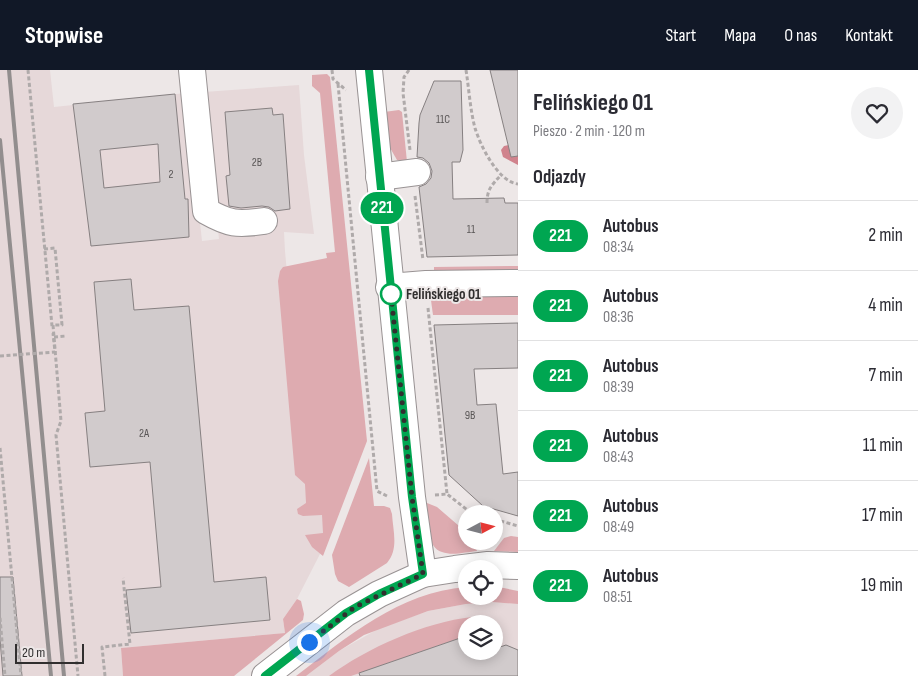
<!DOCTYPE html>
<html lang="pl">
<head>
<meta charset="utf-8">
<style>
	body { margin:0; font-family:"Sofia Sans Condensed",sans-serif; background:#f2f2f3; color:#2b2b33; height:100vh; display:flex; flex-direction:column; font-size:19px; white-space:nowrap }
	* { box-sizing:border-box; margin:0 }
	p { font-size:16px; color:#7c7c81 }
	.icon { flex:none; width:28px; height:28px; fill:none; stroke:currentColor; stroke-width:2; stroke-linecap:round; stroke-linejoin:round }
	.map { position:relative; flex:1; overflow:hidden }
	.details { display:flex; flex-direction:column; background:#fff; width:400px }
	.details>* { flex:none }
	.badge { padding:0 10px; border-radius:16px; font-size:18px; line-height:32px }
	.needle { width:32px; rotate:83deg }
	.fabs { position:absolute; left:458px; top:435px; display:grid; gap:10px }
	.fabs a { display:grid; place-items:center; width:45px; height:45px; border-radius:50%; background:#fff; box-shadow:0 2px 12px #0003; font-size:25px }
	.scale { position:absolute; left:15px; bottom:12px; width:69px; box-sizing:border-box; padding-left:5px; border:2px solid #312f2f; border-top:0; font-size:14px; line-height:18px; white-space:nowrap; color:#312f2f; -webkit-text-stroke:4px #ede7e7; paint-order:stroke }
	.you { position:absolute; width:25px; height:25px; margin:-12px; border:4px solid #fff; border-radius:50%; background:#1a73e8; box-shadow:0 0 0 8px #1a73e833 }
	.map>.badge { position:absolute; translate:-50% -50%; box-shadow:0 0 0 2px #fff }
	h2 { padding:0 15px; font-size:19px; line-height:45px }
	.round { display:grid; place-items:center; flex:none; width:52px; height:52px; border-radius:26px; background:#f2f2f3 }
	.overview { display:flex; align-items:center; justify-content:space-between; height:85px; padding:0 15px }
	h1 { font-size:24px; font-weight:700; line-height:38px }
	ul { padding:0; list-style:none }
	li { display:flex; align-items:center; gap:15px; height:70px; padding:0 15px; border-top:1px solid #e1e1e2 }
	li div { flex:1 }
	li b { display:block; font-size:19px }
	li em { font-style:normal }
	li .badge { min-width:55px; font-weight:700; text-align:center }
	header { display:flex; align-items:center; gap:30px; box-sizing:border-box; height:70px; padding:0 25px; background:#111827; color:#fff }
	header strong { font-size:24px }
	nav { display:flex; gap:28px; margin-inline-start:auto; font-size:18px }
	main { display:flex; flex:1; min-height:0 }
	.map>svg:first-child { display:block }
	.built { fill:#e6d8d9; fill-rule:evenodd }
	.grass { fill:#deabb0 }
	.water { fill:#d0838d }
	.building { fill:#d1cbcc; stroke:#868081; fill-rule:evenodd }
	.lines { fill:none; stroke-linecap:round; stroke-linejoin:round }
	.minor-casing { stroke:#999394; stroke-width:28 }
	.path { stroke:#afaaaa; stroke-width:3; stroke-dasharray:4 2.5; stroke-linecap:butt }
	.minor { stroke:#fff; stroke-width:26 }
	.rail { stroke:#928e8e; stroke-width:4 }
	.path-bridge { stroke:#afaaaa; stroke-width:3; stroke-dasharray:4 2.5; stroke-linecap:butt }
	.line-casing { stroke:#fff; stroke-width:11 }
	.line { stroke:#00a651; stroke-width:8 }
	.walk { stroke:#312f2f; stroke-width:5; stroke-dasharray:0 9 }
	.stop-dot { fill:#fff; stroke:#00a651; stroke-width:2.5 }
	.labels { text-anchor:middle; stroke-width:4; stroke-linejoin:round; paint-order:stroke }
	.number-label { font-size:12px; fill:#595656 }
	.stop-label { font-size:15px; font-weight:bold; fill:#312f2f; stroke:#ede7e7; text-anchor:start }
</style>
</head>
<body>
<header>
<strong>Stopwise</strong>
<nav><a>Start</a><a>Mapa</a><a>O nas</a><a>Kontakt</a></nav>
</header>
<main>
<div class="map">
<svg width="518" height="606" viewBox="0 0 518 606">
	<rect width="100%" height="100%" fill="#ede7e7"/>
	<!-- built -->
	<g class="built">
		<path d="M0 0H50L54 37 186 23 202 171 219 169 204 22 299 15 304 85 314 164 284 162 285 181 302 368 329 427 320 484 297 529 283 549 285 563 121 578 123 606H0Z"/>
		<path d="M492 532 518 534V606H306L339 581 378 559 428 541 466 534ZM466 554H494V581H466Z"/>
	</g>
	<!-- grass -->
	<g class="grass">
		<path d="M327 4 330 7 367 371 323 486 312 477 305 465 323 463 322 445 303 446 298 444 297 439 306 433 305 414 295 405 278 211 280 201 283 197 327 188 326 183 335 182 320 23 312 16V5Z"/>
		<path d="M399 40 402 42 407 92 397 90 389 76 384 42Z"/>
		<path d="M518 196V205L434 206V197Z"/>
		<path d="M518 221V245H433L430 223Z"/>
		<path d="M369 388 374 436H384L390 438 392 444C393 461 399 479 387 493L349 517 338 511 335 504 332 485Z"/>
		<path d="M427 433 437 437 466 462V471H473L477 481C467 482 452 486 442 482 425 477 428 447 427 433Z"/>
		<path d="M511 466 518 467V482L494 481 504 468Z"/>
		<path d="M494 516 518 521V534L492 532 466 534 428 541 364 565 339 581 306 606H296C347 567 400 522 466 517V526H494Z"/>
		<path d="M297 529 301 531 304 544 303 550 234 606H123L121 578 285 563 283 549Z"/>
		<path d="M472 547 480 549 482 554H466V566L351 606H329C367 578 425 552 472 547Z"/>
	</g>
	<!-- water -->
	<path class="water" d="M518 73V95L503 87 501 80 504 76Z"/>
	<!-- building -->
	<g class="building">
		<path d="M490 0H518V86L511 87Z"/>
		<path d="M434 11H461L463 80 460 92H452L453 129 504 128 505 133H518V185L427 187 419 117 426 114 431 108 432 101 429 93 423 88 417 87 419 53 420 45Z"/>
		<path d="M175 24 185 129H188L189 167 91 176 73 34ZM158 74 160 112 104 118 100 80Z"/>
		<path d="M272 38 273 45 283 44 290 139 275 141 269 137 262 136 241 138 229 136 226 106 230 105 225 42Z"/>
		<path d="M131 209 134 240 189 236 214 512 266 507 270 550 131 563 126 520 161 517 150 392 90 397 85 343 105 341 94 212Z"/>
		<path d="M518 253V298L474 299 477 335 496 334 503 404 518 402V446L483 436 449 405 434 255Z"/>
		<path d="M0 507H13L22 606H3L0 569Z"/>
		<path d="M466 566V581H494V579L506 575 518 580V606H360L359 603Z"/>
	</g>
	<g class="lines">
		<!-- minor casing -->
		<g class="minor-casing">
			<g id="minor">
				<path d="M192 0 206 141C229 154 237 155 264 151"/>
				<path d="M369 0 412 427 423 504"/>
				<path d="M379 107 417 102"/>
				<path d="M389 217 426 214 518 213"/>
				<path d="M265 606 346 543 379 524 423 504 455 499 488 495 518 496"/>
			</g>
		</g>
		<!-- path -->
		<g class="path">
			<path d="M28 0 52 256"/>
			<path d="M332 0 333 9 346 20"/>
			<path d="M409 0 404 7 403 23 410 80"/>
			<path d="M466 0C469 19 470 39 475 58 480 75 498 112 518 114"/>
			<path d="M338 14 377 421 387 426"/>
			<path d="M415 126 423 190"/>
			<path d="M487 133C487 119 492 115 501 105"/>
			<path d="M44 179 55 178 62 255H53L61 351 56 365 78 606"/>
			<path d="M428 238 447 424"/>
			<path d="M54 267 66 266"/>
			<path d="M0 378 21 606"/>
			<path d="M435 425 447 424 470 442 476 444"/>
			<path d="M494 449 518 456"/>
			<path d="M0 548 5 606"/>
			<path d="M105 606 102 577 130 574 123 508"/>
		</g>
		<!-- minor -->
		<use href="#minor" class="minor"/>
		<!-- rail -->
		<g class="rail">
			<path d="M9 0 64 606"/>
			<path d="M0 70 51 606"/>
		</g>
		<!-- path-bridge -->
		<path class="path-bridge" d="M0 286 55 282 53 263"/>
	</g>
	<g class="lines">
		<!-- line casing -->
		<g class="line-casing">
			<path id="line" d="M265 606 346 543 379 524 423 504 412 427 369 0"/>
		</g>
		<!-- line -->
		<use href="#line" class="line"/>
		<!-- walk -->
		<path class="walk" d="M309 572 355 537 423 504 412 427 391 224"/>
	</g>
	<!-- markers -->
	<circle class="stop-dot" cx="391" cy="224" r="10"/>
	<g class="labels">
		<!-- number labels -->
		<g class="number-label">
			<text x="443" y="53">11C</text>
			<text x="257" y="96">2B</text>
			<text x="171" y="108">2</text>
			<text x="471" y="163">11</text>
			<text x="470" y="349">9B</text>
			<text x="144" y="367">2A</text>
		</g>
		<!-- stop labels -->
		<g class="stop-label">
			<text x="406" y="229">Felińskiego 01</text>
		</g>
	</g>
</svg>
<div class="fabs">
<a><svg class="needle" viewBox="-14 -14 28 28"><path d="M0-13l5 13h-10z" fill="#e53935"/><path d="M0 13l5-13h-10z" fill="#7c7c81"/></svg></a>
<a><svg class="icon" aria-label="locate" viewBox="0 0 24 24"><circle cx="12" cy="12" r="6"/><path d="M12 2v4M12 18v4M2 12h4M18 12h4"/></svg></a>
<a><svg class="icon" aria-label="layers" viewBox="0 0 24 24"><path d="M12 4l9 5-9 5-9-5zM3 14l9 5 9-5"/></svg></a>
</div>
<div class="scale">20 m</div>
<div class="you" style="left:309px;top:572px"></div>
<b class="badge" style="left:382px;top:138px;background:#00a651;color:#fff">221</b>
</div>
<section class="details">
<div class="overview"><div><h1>Felińskiego 01</h1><p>Pieszo · 2 min · 120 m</p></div><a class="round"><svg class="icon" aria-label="heart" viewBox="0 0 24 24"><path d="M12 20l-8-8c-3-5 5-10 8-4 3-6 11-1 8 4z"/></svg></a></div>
<h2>Odjazdy</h2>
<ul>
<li><span class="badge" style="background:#00a651;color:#fff">221</span><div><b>Autobus</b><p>08:34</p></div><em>2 min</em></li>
<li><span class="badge" style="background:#00a651;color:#fff">221</span><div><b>Autobus</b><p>08:36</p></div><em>4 min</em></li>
<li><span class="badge" style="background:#00a651;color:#fff">221</span><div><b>Autobus</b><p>08:39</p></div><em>7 min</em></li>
<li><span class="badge" style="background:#00a651;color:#fff">221</span><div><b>Autobus</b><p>08:43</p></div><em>11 min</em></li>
<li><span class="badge" style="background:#00a651;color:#fff">221</span><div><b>Autobus</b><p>08:49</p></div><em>17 min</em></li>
<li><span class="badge" style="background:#00a651;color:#fff">221</span><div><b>Autobus</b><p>08:51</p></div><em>19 min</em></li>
</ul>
</section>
</main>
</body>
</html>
